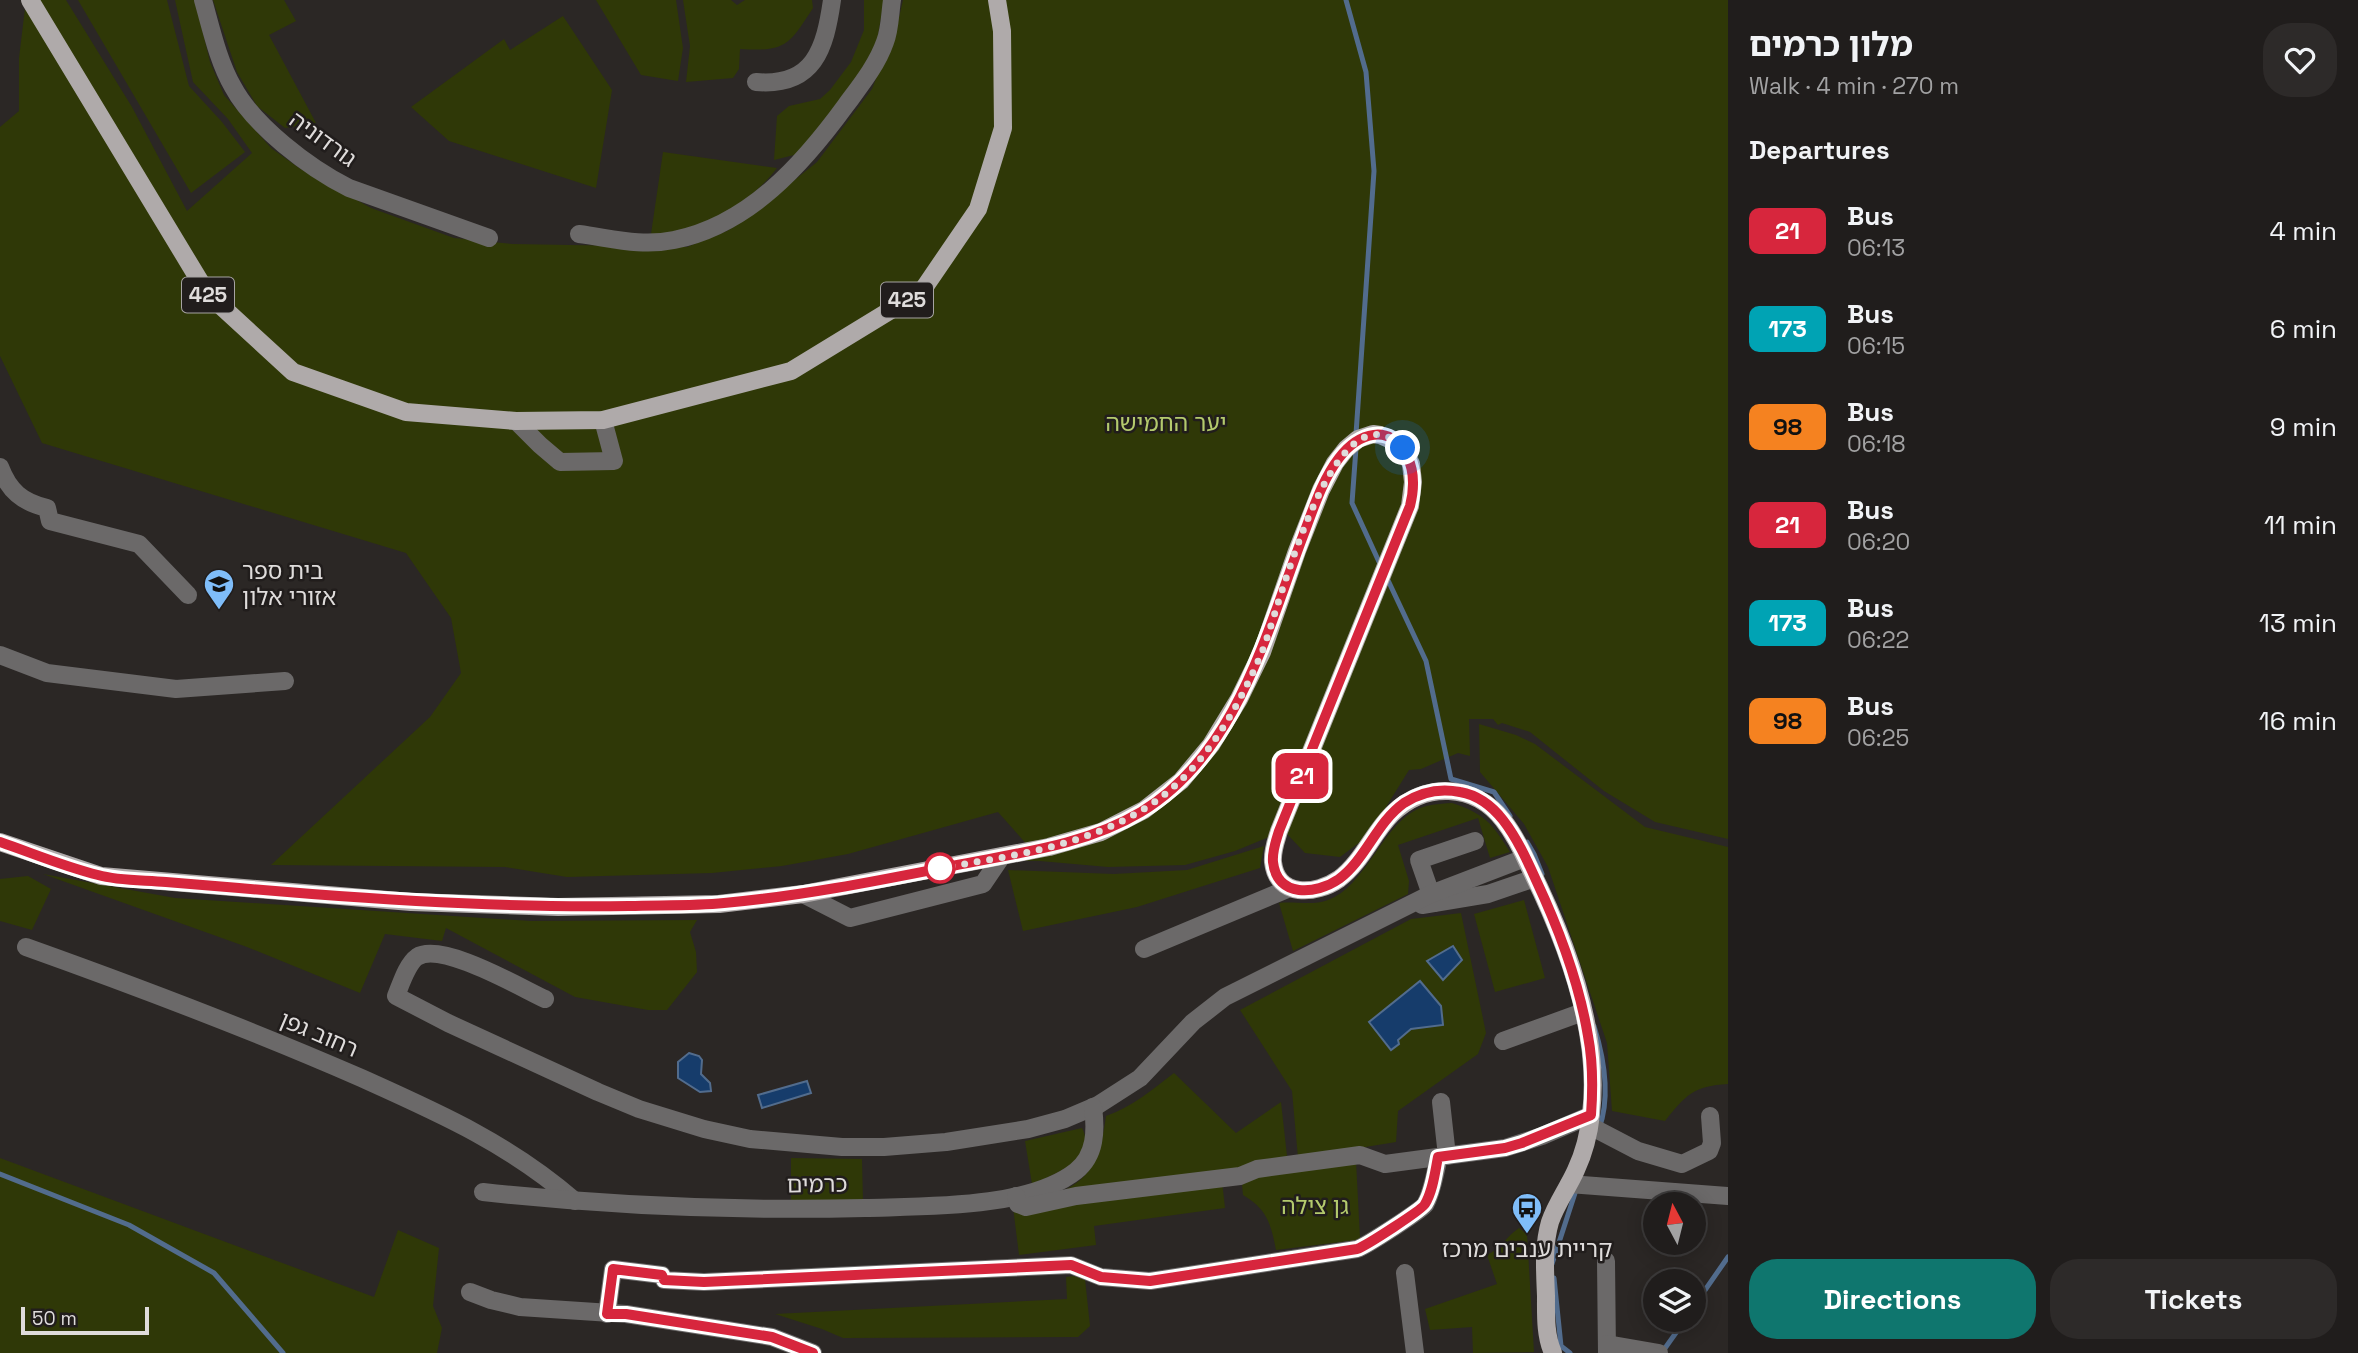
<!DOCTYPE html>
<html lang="en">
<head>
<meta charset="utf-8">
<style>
	body { margin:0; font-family:"Space Grotesk","Noto Sans Hebrew",sans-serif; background:#2d2a29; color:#f1f3f6; height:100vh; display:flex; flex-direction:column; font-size:26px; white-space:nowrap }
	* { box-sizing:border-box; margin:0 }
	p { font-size:23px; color:#a2a2a3 }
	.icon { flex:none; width:38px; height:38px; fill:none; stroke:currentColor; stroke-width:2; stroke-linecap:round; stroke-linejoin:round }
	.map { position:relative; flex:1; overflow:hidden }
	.side { display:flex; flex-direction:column; background:#201d1c; width:630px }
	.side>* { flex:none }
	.badge { padding:0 14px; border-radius:10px; font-size:24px; line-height:46px }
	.needle { width:46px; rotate:353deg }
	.tools { position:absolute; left:1643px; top:1192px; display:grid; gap:14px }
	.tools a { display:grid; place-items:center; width:63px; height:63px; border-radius:50%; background:#201d1c; box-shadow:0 4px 18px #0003,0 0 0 2px #3d3b3b; font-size:35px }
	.scale { position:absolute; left:21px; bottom:18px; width:128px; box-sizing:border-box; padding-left:7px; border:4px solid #dfdcdb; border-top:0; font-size:19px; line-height:24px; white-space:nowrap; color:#dfdcdb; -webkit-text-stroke:5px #211d1c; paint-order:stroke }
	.you { position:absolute; width:35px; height:35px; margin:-18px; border:5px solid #fff; border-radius:50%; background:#1a73e8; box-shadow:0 0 0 10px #1a73e833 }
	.map>.badge { position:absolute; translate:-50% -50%; box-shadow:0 0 0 4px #fff }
	h2 { padding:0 21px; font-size:26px; line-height:63px }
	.round { display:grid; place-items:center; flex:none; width:74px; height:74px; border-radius:28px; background:#2d2a29 }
	.summary { display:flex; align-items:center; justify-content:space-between; height:119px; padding:0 21px }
	h1 { font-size:33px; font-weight:700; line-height:52px }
	.action { display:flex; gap:14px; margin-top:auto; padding:14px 21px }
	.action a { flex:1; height:80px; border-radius:28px; background:#0f766e; color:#fff; font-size:28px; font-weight:700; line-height:80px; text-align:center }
	.action a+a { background:#2d2a29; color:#f1f3f6 }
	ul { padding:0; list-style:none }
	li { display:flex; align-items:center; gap:21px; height:98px; padding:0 21px }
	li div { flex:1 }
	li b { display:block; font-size:26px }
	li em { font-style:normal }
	li .badge { min-width:77px; font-weight:700; text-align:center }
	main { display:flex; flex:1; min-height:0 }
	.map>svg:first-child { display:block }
	.green { fill:#2f3807 }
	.water { fill:#163c6b; stroke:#526c8d; stroke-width:2 }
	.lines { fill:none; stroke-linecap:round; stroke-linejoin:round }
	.stream { stroke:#526c8d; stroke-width:5 }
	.minor { stroke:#6b6969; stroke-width:18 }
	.major { stroke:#afaaaa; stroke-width:18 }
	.line-casing { stroke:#fff; stroke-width:16 }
	.line { stroke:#d7263d; stroke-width:10 }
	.walk { stroke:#dfdcdb; stroke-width:7; stroke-dasharray:0 12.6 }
	.stop-dot { fill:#fff; stroke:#d7263d; stroke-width:3.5 }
	.labels { text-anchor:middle; stroke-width:5; stroke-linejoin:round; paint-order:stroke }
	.shield { fill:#211d1c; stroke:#a6a3a2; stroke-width:2 }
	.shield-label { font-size:21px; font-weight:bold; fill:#dfdcdb }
	.street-label { font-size:23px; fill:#dfdcdb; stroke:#211d1c }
	.park-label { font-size:23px; fill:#b4ca6d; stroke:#211d1c }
	.poi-label { font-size:23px; fill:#dfdcdb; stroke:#211d1c; text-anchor:start }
</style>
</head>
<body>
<main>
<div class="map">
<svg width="1728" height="1353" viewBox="0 0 1728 1353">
	<rect width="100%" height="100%" fill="#2b2725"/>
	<!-- green -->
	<g class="green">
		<path d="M26 0H66L132 107 187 211 252 153 228 119 193 82 175 0H195L210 62 224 95 271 148 299 168 371 208 454 238 512 244 687 247 727 231 750 216 817 162 872 89 897 26 903 0H1728V839L1655 822 1604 791 1530 732 1502 723 1498 725 1493 719H1469L1470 756 1458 753 1421 769 1409 770 1368 836 1340 857 1305 853 1287 834 1288 829 1235 851 1185 865 1108 867 1040 861 995 860 1029 847 998 812 848 854 782 866 712 873 567 877 505 867 271 865 430 717 461 673 451 618 406 553 42 443 0 356V127L19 111V58Z"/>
		<path d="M78 0H167L189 86 222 122 245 152 191 193Z"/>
		<path d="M213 0H284L296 21 269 35 316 123 285 128 257 106 237 72Z"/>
		<path d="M596 0H676L683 48 678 81 641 75Z"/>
		<path d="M683 0H731L737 5 745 0H812L813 8C789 45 786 52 740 49L739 69 733 78 686 82 690 46Z"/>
		<path d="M864 0H884L877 41 861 72 798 154 774 160 777 116 789 106 820 99 830 90 851 62 864 30Z"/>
		<path d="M563 16 612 90 596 188 449 141 411 107 504 39 510 50Z"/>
		<path d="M663 152 777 168C757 195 717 223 685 231 674 233 662 233 651 234Z"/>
		<path d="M1479 724 1516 735 1535 744 1645 827 1728 847V1084C1693 1086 1686 1095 1665 1121L1612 1111 1607 1043 1548 867 1524 824 1480 772Z"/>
		<path d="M1452 803C1485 814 1492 823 1510 852L1490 858 1478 818 1398 845 1409 881 1408 894 1293 951 1279 903C1294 901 1313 906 1328 900 1364 887 1382 828 1414 811 1426 804 1439 804 1452 803Z"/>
		<path d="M1264 846 1260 868 1137 907 1023 931 1008 870 1114 874 1187 870Z"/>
		<path d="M43 874 175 898 531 921 697 920 690 932 696 952 697 972 667 1010H648L575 997 446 928 442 941 385 934 360 993 247 947Z"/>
		<path d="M28 876 51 889 32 930 0 921V879Z"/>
		<path d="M1524 900 1545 978 1495 992 1474 914Z"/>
		<path d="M1461 913 1486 1033 1478 1054 1398 1111 1396 1142 1298 1158 1292 1091 1240 1010 1411 919Z"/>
		<path d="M1174 1073 1236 1133 1281 1102 1287 1156 1221 1172 1225 1208 1094 1226 1096 1245 1019 1255 1013 1207C1074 1190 1097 1185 1106 1116 1132 1107 1153 1089 1174 1073Z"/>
		<path d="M1082 1128C1098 1159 1053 1175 1032 1184L1025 1141Z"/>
		<path d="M0 1158 374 1297 398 1230 439 1248 433 1306 442 1328 437 1353H0Z"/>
		<path d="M791 1158 862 1159 863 1202 791 1201Z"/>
		<path d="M1356 1161 1360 1238 1357 1240 1276 1250C1271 1224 1267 1209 1243 1195L1242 1185 1260 1175Z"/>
		<path d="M1519 1228 1527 1234 1534 1352 1473 1353 1472 1327 1430 1330 1425 1309 1497 1284 1487 1255C1501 1248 1507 1236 1519 1228Z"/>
		<path d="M1073 1276 1085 1279 1090 1326 1078 1337 843 1338 822 1329 775 1314 1067 1299 1066 1277Z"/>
	</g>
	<!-- water -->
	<g class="water">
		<path d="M1453 946 1462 960 1443 980 1427 961Z"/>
		<path d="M1420 981 1441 1006 1443 1025 1411 1029 1398 1040 1399 1044 1391 1050 1369 1022Z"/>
		<path d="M689 1053 699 1056 702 1060 701 1074 710 1083 711 1091 700 1092 678 1078V1062Z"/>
		<path d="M807 1081 811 1093 762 1108 758 1095Z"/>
	</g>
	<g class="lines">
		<!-- stream -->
		<g class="stream">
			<path d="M1346 0 1366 72 1374 171 1356 434"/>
			<path d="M1356 448 1352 503 1380 564"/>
			<path d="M1386 576 1426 661 1451 779 1494 792 1510 816"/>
			<path d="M1527 842 1534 854 1542 874"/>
			<path d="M1594 1026C1604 1058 1611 1096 1599 1129"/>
			<path d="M0 1174 129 1225 214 1273 283 1353"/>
			<path d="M1552 1264 1577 1187"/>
			<path d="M1554 1278 1561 1346 1570 1353"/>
			<path d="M1694 1306 1728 1257"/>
			<path d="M1663 1351 1685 1320"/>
		</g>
		<!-- minor -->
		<g class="minor">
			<path d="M203 0C211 28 218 61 233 87 254 126 309 168 349 188L489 238"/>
			<path d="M756 82C814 87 825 49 832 0"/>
			<path d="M579 234C611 238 641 247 674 240 749 225 803 164 846 105 860 86 877 65 885 42 890 30 890 13 892 0"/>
			<path d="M516 421 540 445 560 462 614 461 603 420"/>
			<path d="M0 467C9 491 22 502 47 508L50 521 139 544 188 595"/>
			<path d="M0 655 47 673 176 689 285 681"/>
			<path d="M803 894 850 918 983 884 1002 856"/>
			<path d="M1434 903 1419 860 1475 841"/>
			<path d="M1422 905 1488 894 1535 878"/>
			<path d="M26 947C138 987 249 1029 359 1077 439 1113 508 1143 575 1201"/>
			<path d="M1144 949 1290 888"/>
			<path d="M545 999C521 988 441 941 417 957 407 964 401 984 396 996L448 1023 598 1092 639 1109 704 1129 750 1139 842 1147H884L946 1142 1028 1129 1065 1119 1098 1105 1140 1078 1193 1022 1225 997 1431 894 1525 858"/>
			<path d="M1503 1041 1583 1012"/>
			<path d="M1441 1102 1447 1156"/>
			<path d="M1590 1126 1638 1151 1682 1164 1709 1151 1712 1143 1710 1116"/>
			<path d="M1569 1184 1728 1196"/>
			<path d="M483 1192C610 1206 737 1211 865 1208 924 1206 1028 1209 1076 1171 1096 1155 1096 1130 1093 1107"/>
			<path d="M1016 1196 1018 1204 1026 1207 1076 1196 1240 1176 1257 1169 1360 1155 1385 1164 1505 1148 1542 1136 1591 1115"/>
			<path d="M1606 1261 1607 1353"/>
			<path d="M1405 1273 1415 1353"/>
			<path d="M470 1292 491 1300 520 1307 626 1314 772 1337 813 1353"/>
			<path d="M607 1314 613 1269 662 1275 664 1280 704 1282 1071 1265 1101 1277 1150 1281 1357 1249C1366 1246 1423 1209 1425 1205 1433 1191 1435 1172 1439 1157"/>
			<path d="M1607 1344 1659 1353"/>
		</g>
		<!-- major -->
		<g class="major">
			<path d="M30 0 207 293 293 372 406 412 516 421 603 420 791 371 922 291 978 209 1003 128 1002 31 997 0"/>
			<path d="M0 842 101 876 411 902 558 907 719 904 803 894 1049 847 1101 832 1144 810 1181 781 1211 745 1239 699 1262 652 1297 551 1321 490 1335 463 1346 449 1358 439 1373 434 1380 435 1396 442 1403 448 1411 464 1413 482 1410 506 1279 831C1276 841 1272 851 1273 862 1277 898 1316 895 1339 879 1362 862 1372 834 1392 814 1425 782 1474 783 1503 820 1514 834 1522 850 1529 866 1565 938 1601 1033 1591 1114 1589 1133 1584 1153 1576 1170 1568 1188 1556 1204 1550 1222 1543 1246 1545 1271 1546 1296 1546 1315 1545 1335 1553 1353"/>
		</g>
	</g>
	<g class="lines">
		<!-- line casing -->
		<g class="line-casing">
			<path id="line" d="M0 842C32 853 65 867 98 875 119 881 144 880 166 882 215 886 263 890 312 894 417 902 523 908 629 906 661 905 693 906 724 903 801 896 876 881 952 866 1016 853 1084 846 1141 812 1237 754 1266 633 1303 536 1313 510 1322 480 1339 458 1358 433 1390 422 1407 456 1415 472 1414 490 1410 506L1279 831C1276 841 1272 851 1273 862 1277 898 1316 895 1339 879 1366 859 1376 823 1404 803 1421 792 1440 788 1460 792 1477 795 1492 806 1503 820 1517 838 1527 860 1536 880 1559 929 1579 982 1588 1036 1593 1062 1593 1088 1591 1115L1522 1143 1505 1148 1438 1157C1435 1172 1433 1191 1425 1204 1423 1209 1366 1246 1357 1249L1150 1281 1101 1277 1071 1265 704 1282 664 1280 662 1275 613 1269 607 1314H626L772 1337 813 1353"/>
		</g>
		<!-- line -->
		<use href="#line" class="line"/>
		<!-- walk -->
		<path class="walk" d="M940 868C1024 854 1116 842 1180 781 1216 747 1243 697 1262 652 1278 614 1333 376 1403 448"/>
	</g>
	<!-- icons -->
	<defs>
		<g id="school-pin" transform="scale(1.575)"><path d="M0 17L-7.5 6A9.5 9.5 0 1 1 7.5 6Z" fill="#7fbdf9" stroke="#211d1c"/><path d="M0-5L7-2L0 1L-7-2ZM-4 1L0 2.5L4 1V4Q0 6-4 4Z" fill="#111"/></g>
		<g id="bus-pin" transform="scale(1.575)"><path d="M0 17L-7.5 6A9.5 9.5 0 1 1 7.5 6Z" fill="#7fbdf9" stroke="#211d1c"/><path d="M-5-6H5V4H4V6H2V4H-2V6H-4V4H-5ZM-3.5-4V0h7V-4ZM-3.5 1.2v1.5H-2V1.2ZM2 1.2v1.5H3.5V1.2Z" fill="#111"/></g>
	</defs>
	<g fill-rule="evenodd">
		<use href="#school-pin" x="219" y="584"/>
		<use href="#bus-pin" x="1527" y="1208"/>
	</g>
	<!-- markers -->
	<circle class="stop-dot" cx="940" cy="868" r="14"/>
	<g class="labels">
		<!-- shield labels -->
		<g class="shield">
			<rect x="182" y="277.5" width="52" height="35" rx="5"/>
			<rect x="881" y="282.5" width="52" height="35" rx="5"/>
		</g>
		<g class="shield-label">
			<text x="208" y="302">425</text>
			<text x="907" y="307">425</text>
		</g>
		<!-- street labels -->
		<g class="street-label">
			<text transform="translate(323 139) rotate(36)" y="8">גורדוניה</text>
			<text transform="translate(319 1034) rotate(23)" y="8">רחוב גפן</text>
			<text transform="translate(817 1184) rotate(-1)" y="8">כרמים</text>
		</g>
		<!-- park labels -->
		<g class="park-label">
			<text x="1166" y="431">יער החמישה</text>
			<text x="1315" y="1214">גן צילה</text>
		</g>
		<!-- poi labels -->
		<g class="poi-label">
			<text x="242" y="579">בית ספר<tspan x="242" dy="26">אזורי אלון</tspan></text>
			<text x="1527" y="1257" text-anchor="middle">קריית ענבים מרכז</text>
		</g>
	</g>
</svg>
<div class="tools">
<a><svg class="needle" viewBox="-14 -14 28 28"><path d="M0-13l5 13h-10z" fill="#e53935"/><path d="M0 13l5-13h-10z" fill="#a2a2a3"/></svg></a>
<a><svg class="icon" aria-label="layers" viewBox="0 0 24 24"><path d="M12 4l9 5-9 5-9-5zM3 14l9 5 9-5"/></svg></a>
</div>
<div class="scale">50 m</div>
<div class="you" style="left:1403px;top:448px"></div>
<b class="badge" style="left:1302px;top:776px;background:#d7263d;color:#fff">21</b>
</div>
<section class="side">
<div class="summary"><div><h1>מלון כרמים</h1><p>Walk · 4 min · 270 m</p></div><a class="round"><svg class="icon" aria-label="heart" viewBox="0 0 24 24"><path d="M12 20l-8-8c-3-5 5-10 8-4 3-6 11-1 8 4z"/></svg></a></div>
<h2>Departures</h2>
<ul>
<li><span class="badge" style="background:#d7263d;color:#fff">21</span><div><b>Bus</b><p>06:13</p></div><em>4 min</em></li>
<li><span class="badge" style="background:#00a3b4;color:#fff">173</span><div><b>Bus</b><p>06:15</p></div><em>6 min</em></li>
<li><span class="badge" style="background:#f58220;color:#111">98</span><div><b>Bus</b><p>06:18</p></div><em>9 min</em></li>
<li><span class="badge" style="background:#d7263d;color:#fff">21</span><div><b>Bus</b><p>06:20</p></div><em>11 min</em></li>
<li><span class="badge" style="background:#00a3b4;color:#fff">173</span><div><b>Bus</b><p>06:22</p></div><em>13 min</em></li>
<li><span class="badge" style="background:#f58220;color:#111">98</span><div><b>Bus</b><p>06:25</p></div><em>16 min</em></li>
</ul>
<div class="action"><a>Directions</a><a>Tickets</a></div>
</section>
</main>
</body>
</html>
